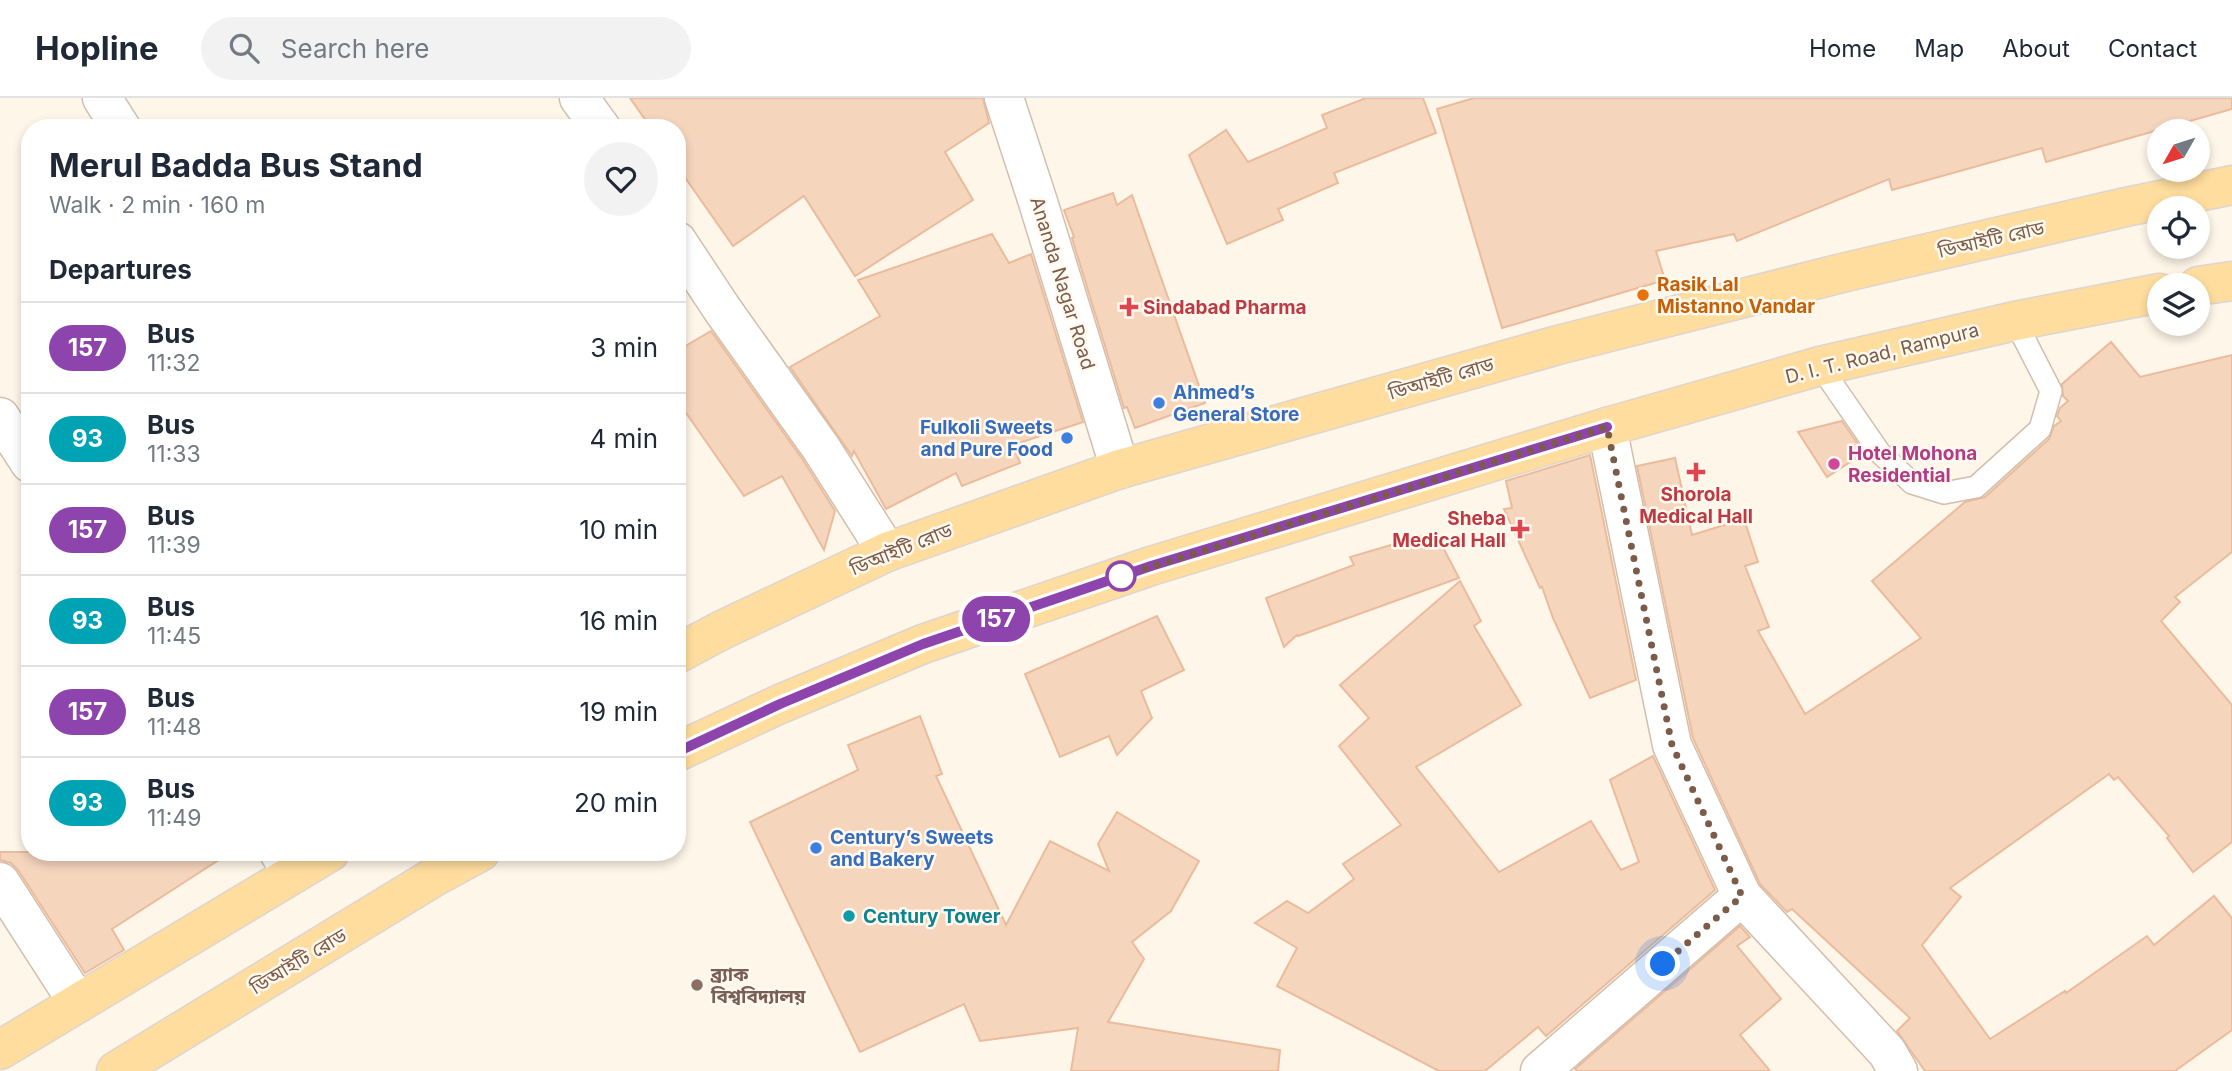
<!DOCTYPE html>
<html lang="en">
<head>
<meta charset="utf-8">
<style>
	body { margin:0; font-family:Inter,"Noto Sans Bengali",sans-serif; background:#f2f2f3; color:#1f2937; height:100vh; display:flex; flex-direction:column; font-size:26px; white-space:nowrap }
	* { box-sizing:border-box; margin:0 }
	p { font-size:23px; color:#747a83 }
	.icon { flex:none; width:38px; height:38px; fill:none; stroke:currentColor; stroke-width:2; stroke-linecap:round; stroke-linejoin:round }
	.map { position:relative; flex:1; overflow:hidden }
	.sheet { position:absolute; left:21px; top:21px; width:665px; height:742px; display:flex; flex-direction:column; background:#fff; border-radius:28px; box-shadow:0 4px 10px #0003 }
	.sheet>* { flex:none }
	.badge { padding:0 14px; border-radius:23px; font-size:24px; line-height:46px }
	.needle { width:46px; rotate:231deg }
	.controls { position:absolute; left:2147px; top:21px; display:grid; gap:14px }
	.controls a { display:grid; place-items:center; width:63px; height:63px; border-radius:50%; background:#fff; box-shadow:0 4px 10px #0003; font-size:35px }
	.you { position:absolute; width:35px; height:35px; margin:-18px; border:5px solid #fff; border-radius:50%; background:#1a73e8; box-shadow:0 0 0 10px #1a73e833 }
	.map>.badge { position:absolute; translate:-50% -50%; box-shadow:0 0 0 4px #fff }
	h2 { padding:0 28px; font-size:26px; line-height:63px }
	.round { display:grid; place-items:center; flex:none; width:74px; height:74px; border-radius:37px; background:#f2f2f3 }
	.headline { display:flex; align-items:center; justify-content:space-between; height:119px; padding:0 28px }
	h1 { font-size:33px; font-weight:700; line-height:52px }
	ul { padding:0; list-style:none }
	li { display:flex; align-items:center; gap:21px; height:91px; padding:0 28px; border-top:2px solid #e0e1e3 }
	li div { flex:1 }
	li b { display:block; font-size:26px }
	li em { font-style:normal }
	li .badge { min-width:77px; font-weight:700; text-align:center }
	header { display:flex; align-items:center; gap:42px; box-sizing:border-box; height:98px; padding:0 35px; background:#fff; border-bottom:2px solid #e0e1e3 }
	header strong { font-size:33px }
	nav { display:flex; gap:38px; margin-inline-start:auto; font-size:24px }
	.search { width:490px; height:63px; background:#f2f2f3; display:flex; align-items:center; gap:18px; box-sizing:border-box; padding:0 24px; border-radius:38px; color:#747a83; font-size:26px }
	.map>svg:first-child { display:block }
	.building { fill:#f6d5bd; stroke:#eabb9c; stroke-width:2 }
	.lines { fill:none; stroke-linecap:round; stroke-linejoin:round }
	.service-casing { stroke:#d2beac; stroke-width:24 }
	.minor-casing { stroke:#d2beac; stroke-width:41 }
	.primary-casing { stroke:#ddd5d0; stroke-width:41 }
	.service { stroke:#fff; stroke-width:21 }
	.minor { stroke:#fff; stroke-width:38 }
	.primary { stroke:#ffdd9e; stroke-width:38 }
	.line-casing { stroke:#fff; stroke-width:16 }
	.line { stroke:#8e44ad; stroke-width:10 }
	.walk { stroke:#7b5c49; stroke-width:7; stroke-dasharray:0 12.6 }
	.food-dot { fill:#e8710a; stroke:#fff9f0; stroke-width:2.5 }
	.health-dot { fill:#e0444e; stroke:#fff9f0; stroke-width:2.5 }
	.shop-dot { fill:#3f7fe0; stroke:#fff9f0; stroke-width:2.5 }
	.hotel-dot { fill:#d1479c; stroke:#fff9f0; stroke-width:2.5 }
	.stop-dot { fill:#fff; stroke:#8e44ad; stroke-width:3.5 }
	.culture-dot { fill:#0f9aa8; stroke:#fff9f0; stroke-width:2.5 }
	.education-dot { fill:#8d6e63; stroke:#fff9f0; stroke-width:2.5 }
	.labels { text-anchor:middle; stroke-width:5; stroke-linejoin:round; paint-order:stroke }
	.street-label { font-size:19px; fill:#7b5c49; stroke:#fff9f0 }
	.food-label { font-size:19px; font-weight:bold; fill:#c56008; stroke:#fff9f0; text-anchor:start }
	.health-label { font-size:19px; font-weight:bold; fill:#be3a42; stroke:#fff9f0; text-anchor:start }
	.shop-label { font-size:19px; font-weight:bold; fill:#366cbe; stroke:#fff9f0; text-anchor:start }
	.hotel-label { font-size:19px; font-weight:bold; fill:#b23c85; stroke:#fff9f0; text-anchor:start }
	.culture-label { font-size:19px; font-weight:bold; fill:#0d838f; stroke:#fff9f0; text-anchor:start }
	.education-label { font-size:19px; font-weight:bold; fill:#785e54; stroke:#fff9f0; text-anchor:start }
</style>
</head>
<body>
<header>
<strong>Hopline</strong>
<div class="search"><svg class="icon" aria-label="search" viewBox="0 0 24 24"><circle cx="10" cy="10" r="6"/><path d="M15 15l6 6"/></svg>Search here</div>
<nav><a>Home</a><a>Map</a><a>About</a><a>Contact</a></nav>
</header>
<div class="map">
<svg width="2232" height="973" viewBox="0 0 2232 973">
	<rect width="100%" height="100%" fill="#fef6e8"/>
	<!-- building -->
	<g class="building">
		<path d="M630 0H983L989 25 945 54 973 102 855 178 804 98 733 148 677 68V30H651Z"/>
		<path d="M1366 0H1423L1436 35 1334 75 1338 85 1278 111 1283 122 1227 146 1189 57 1226 32 1248 64 1327 30 1322 17Z"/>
		<path d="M1474 0H2232V11L2046 64 2042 50 1892 92 1889 81 1737 143 1734 136 1656 153 1665 182 1502 230 1437 11Z"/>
		<path d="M1113 95 1117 107 1132 97 1205 305 1135 330 1127 309 1124 310 1072 140 1074 139 1064 112Z"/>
		<path d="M992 136 1009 165 1031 156 1083 324 1013 347 1020 365 962 388 956 375 886 411 854 353 852 358 790 269 880 218 858 182Z"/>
		<path d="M711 233 803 362 835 413 824 452 782 378 744 398 677 302V253Z"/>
		<path d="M2111 244 2140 279 2232 257V454L2175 499 2180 504 2161 523 2232 607V744L2193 774 2167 740 2169 738 2118 679 2114 682 2109 676 1950 790 1961 799 1922 847 1990 941 2065 893 2066 895 2147 838 2154 847 2214 798 2232 820V932L2175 973H1925L1897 933 1910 920 1792 811 1787 814 1760 786 1693 640 1637 368 1675 360 1692 437 1744 421 1758 464 1745 468 1769 529 1758 533 1805 616 1921 540 1872 483 1965 404 1985 399 2049 341 2054 328 2061 323 2057 318 2060 310 2068 303 2063 298 2062 286Z"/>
		<path d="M1842 323 1864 355 1827 379 1798 334Z"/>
		<path d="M1590 357 1636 582 1590 600 1553 520 1542 489 1540 490 1504 411 1512 410 1506 383Z"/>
		<path d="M1435 434 1459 480 1298 538 1297 537 1284 549 1266 500 1354 467 1350 459Z"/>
		<path d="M1460 483 1481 523 1474 528 1521 607 1416 669 1499 774 1591 723 1621 772 1639 764 1610 682 1653 658 1715 792 1546 938 1538 929 1485 973H1439L1277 888 1297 850 1255 825 1287 803 1308 815 1354 781 1343 766 1401 727 1339 648 1369 620 1340 587Z"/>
		<path d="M1157 518 1184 572 1141 593 1152 620 1117 657 1109 638 1060 659 1025 576Z"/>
		<path d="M920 618 942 676 936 678 1006 827 1050 743 1109 773 1098 746 1117 714 1199 763 1171 813 1132 844 1144 861 1108 924 1280 952 1278 973H1071L1078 930 980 943 964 906 860 954 750 724 858 672 848 647Z"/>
		<path d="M0 754H231L112 831 124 852 85 875 18 772 11 765 0 762Z"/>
		<path d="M1740 828 1750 839 1737 848 1781 901 1740 937 1770 973H1577L1575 971Z"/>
	</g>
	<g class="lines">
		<!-- service casing -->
		<g class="service-casing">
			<path id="service" d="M1820 268 1880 355 1912 385 1944 395 1976 389 2040 331 2051 293 2015 223"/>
		</g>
		<!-- minor casing -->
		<g class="minor-casing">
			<g id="minor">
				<path d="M102 0 121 30"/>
				<path d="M579 0 601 30"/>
				<path d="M1004 0 1038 104 1120 371"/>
				<path d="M677 143 722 211 821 350 887 454"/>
				<path d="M0 319 30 365"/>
				<path d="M1607 329 1672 647 1742 798 1887 954 1898 973"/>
				<path d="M279 754 292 776"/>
				<path d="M0 784 78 905"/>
				<path d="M1540 973 1742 798"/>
			</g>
		</g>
		<!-- primary casing -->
		<g class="primary-casing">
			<g id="primary">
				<path d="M2198 188 2232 183"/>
				<path d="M677 556 720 533 887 454 1120 371 1558 247 1846 174 2126 109 2232 87"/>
				<path d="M677 654 780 606 923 546 1151 468 1607 329 1820 268 2015 223 2160 195"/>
				<path d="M0 952 330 754"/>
				<path d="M116 973 434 779 480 754"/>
			</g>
		</g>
		<!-- service -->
		<use href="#service" class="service"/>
		<!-- minor -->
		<use href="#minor" class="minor"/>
		<!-- primary -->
		<use href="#primary" class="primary"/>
	</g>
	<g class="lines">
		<!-- line casing -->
		<g class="line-casing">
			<path id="line" d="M677 654 780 606 923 546 1151 468 1607 329"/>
		</g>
		<!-- line -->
		<use href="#line" class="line"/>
		<!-- walk -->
		<path class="walk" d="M1121 478 1607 329 1672 647 1742 798 1663 866"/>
	</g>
	<!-- markers -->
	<circle class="food-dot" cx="1643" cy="197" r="7"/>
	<g class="health-dot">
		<path d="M1125.5 198.5h7v7h7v7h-7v7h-7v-7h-7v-7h7z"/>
		<path d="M1692.5 363.5h7v7h7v7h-7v7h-7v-7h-7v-7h7z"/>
		<path d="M1516.5 420.5h7v7h7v7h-7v7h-7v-7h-7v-7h7z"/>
	</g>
	<g class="shop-dot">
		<circle cx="1159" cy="305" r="7"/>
		<circle cx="1067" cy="340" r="7"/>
		<circle cx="816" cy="750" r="7"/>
	</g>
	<circle class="hotel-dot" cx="1834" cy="366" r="7"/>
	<circle class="stop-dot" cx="1121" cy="478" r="14"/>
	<circle class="culture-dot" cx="849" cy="818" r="7"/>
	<circle class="education-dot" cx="697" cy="887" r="7"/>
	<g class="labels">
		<!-- street labels -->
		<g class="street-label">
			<text transform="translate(1991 141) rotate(-13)" y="7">ডিআইটি রোড</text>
			<text transform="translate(1063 185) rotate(73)" y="7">Ananda Nagar Road</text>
			<text transform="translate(1882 255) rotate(-14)" y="7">D. I. T. Road, Rampura</text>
			<text transform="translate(1441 280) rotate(-16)" y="7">ডিআইটি রোড</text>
			<text transform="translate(901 451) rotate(-22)" y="7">ডিআইটি রোড</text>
			<text transform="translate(298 863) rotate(-31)" y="7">ডিআইটি রোড</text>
		</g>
		<!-- food labels -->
		<g class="food-label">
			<text x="1657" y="193">Rasik Lal<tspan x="1657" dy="22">Mistanno Vandar</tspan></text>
		</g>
		<!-- health labels -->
		<g class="health-label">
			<text x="1143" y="216">Sindabad Pharma</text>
			<text x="1696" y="403" text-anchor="middle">Shorola<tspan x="1696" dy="22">Medical Hall</tspan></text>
			<text x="1506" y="427" text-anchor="end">Sheba<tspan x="1506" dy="22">Medical Hall</tspan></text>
		</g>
		<!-- shop labels -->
		<g class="shop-label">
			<text x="1173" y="301">Ahmed’s<tspan x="1173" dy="22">General Store</tspan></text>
			<text x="1053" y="336" text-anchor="end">Fulkoli Sweets<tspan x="1053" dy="22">and Pure Food</tspan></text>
			<text x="830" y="746">Century’s Sweets<tspan x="830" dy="22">and Bakery</tspan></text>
		</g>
		<!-- hotel labels -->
		<g class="hotel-label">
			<text x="1848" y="362">Hotel Mohona<tspan x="1848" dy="22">Residential</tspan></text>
		</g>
		<!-- culture labels -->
		<g class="culture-label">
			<text x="863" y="825">Century Tower</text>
		</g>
		<!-- education labels -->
		<g class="education-label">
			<text x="711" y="883">ব্র্যাক<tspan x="711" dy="22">বিশ্ববিদ্যালয়</tspan></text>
		</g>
	</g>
</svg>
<div class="controls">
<a><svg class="needle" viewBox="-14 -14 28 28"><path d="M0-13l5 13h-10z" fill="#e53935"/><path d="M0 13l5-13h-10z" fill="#747a83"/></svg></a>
<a><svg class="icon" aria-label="locate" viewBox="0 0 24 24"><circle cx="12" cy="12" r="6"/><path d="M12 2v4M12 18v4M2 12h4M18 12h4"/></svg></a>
<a><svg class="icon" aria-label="layers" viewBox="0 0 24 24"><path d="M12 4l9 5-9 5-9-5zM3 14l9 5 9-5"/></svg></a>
</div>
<div class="you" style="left:1663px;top:866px"></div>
<b class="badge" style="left:996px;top:521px;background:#8e44ad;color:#fff">157</b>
<section class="sheet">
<div class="headline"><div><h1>Merul Badda Bus Stand</h1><p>Walk · 2 min · 160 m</p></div><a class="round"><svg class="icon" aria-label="heart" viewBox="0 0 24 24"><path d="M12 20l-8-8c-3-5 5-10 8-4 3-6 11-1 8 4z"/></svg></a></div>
<h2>Departures</h2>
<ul>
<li><span class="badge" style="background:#8e44ad;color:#fff">157</span><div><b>Bus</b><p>11:32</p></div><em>3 min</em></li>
<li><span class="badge" style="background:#00a3b4;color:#fff">93</span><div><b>Bus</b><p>11:33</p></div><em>4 min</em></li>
<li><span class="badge" style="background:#8e44ad;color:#fff">157</span><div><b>Bus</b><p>11:39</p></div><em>10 min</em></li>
<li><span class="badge" style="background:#00a3b4;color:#fff">93</span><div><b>Bus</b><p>11:45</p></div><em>16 min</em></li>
<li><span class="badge" style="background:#8e44ad;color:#fff">157</span><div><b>Bus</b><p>11:48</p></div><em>19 min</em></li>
<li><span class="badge" style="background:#00a3b4;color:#fff">93</span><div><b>Bus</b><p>11:49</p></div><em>20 min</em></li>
</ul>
</section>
</div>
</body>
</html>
